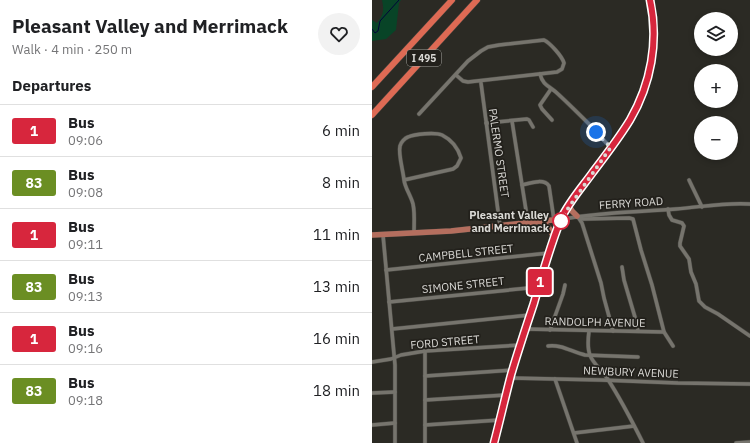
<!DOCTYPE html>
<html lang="en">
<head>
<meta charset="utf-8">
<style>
	body { margin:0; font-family:"IBM Plex Sans",sans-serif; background:#f2f2f2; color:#202124; height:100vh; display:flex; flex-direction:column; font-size:15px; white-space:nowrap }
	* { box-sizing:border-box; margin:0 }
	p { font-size:13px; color:#757577 }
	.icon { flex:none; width:22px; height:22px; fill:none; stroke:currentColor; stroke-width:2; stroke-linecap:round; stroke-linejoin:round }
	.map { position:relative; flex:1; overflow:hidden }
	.side { display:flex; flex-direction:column; background:#fff; width:372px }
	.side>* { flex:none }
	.badge { padding:0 8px; border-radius:3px; font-size:14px; line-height:26px }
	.fabs { position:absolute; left:322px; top:12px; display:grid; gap:8px }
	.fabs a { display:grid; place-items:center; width:44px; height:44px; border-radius:50%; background:#fff; box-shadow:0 2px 6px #0003; font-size:20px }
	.you { position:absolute; width:20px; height:20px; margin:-10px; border:3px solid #fff; border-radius:50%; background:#1a73e8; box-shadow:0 0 0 6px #1a73e833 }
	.map>.badge { position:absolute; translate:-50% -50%; box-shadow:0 0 0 2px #fff }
	h2 { padding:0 12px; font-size:15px; line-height:36px }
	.round { display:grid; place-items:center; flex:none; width:42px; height:42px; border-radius:21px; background:#f2f2f2 }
	.head { display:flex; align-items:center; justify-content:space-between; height:68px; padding:0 12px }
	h1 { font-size:19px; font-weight:700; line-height:30px }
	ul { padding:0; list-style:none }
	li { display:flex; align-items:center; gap:12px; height:52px; padding:0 12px; border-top:1px solid #e0e0e0 }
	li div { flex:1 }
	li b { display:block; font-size:15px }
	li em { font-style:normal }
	li .badge { min-width:44px; font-weight:700; text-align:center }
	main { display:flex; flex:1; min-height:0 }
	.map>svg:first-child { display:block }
	.green { fill:#084427 }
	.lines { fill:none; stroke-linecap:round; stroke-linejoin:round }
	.stream { stroke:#00043a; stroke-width:1 }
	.street-casing { stroke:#474641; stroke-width:4.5 }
	.secondary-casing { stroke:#474641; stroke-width:5.5 }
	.primary-casing { stroke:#474641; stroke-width:6 }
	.highway-casing { stroke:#474641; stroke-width:7 }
	.street { stroke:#76746d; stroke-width:3.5 }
	.secondary { stroke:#957166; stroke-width:4.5 }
	.primary { stroke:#b46e5e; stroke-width:5.5 }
	.highway { stroke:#de6a54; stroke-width:6 }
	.line-casing { stroke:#fff; stroke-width:9 }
	.line { stroke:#d7263d; stroke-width:6 }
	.walk { stroke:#dad9d5; stroke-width:4; stroke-dasharray:0 7.2 }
	.stop-dot { fill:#fff; stroke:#d7263d; stroke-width:2 }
	.labels { text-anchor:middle; stroke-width:3.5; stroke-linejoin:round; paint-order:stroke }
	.shield { fill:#22201b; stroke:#a3a29d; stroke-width:1 }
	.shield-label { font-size:10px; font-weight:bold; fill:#dad9d5 }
	.street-label { font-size:11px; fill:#dad9d5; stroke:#22201b }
	.stop-label { font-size:11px; font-weight:bold; fill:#dad9d5; stroke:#22201b; text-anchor:end }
</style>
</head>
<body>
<main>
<section class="side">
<div class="head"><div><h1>Pleasant Valley and Merrimack</h1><p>Walk · 4 min · 250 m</p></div><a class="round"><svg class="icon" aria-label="heart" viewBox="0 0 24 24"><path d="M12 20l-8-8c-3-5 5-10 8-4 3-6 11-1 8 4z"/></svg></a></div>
<h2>Departures</h2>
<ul>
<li><span class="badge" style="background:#d7263d;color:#fff">1</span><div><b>Bus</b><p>09:06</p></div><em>6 min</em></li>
<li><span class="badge" style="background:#6b8e23;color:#fff">83</span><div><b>Bus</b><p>09:08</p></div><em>8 min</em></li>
<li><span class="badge" style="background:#d7263d;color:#fff">1</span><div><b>Bus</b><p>09:11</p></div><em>11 min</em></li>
<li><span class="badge" style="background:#6b8e23;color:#fff">83</span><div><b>Bus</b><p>09:13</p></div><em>13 min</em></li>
<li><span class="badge" style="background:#d7263d;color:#fff">1</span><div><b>Bus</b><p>09:16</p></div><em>16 min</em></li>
<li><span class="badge" style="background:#6b8e23;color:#fff">83</span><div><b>Bus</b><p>09:18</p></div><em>18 min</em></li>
</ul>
</section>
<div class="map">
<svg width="378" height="443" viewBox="0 0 378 443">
	<rect width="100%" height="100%" fill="#2b2a24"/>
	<!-- green -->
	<path class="green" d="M10 0H29L27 3 24 30 14 39 0 41V20L5 23C12 14 12 10 10 0Z"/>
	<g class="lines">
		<!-- stream -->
		<path class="stream" d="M0 29 3 33 6 31 8 21 27 0"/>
		<!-- street casing -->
		<g class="street-casing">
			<g id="street">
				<path d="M168 74C171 86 178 86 186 94 198 105 210 117 222 129 228 135 232 142 239 147"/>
				<path d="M109 83 128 226"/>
				<path d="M179 89 168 105 170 109 180 120"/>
				<path d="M47 114 96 61 109 51 116 47 127 45 172 40C178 43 190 56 192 63L190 69 185 72 96 82 91 81 84 75"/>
				<path d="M140 121 156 223"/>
				<path d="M114 123 155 119 157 120 161 127"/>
				<path d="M32 180C31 170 26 154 28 146 29 142 33 138 36 137 43 134 63 132 70 135 80 140 86 148 89 158L85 166 81 169 32 180C33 188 39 196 41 204 43 213 42 224 42 233"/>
				<path d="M317 180 330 207"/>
				<path d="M150 185C158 183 172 178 177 186L182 220"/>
				<path d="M296 209 297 215 300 220 310 223 312 226 308 243V246L317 259 319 272 324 284 327 301 333 307 346 314 378 336"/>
				<path d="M205 216 211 219 257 218 261 219 269 250 280 285 292 332 301 346"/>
				<path d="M206 217 210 223 229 283 232 298 241 331"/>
				<path d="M191 219C228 212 266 212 304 209 329 207 354 202 378 204"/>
				<path d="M11 235 23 365V443"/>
				<path d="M250 267 252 280 265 324 266 331"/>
				<path d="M14 270 177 253"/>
				<path d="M17 302 167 287"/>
				<path d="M20 329 158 315"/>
				<path d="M153 329 292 332"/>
				<path d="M178 330 191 294 193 285"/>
				<path d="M217 331C216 339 215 348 218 355 221 364 230 370 235 378 248 398 260 421 271 443"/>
				<path d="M176 346C189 344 200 352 213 355L266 357"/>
				<path d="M53 351V443"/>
				<path d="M0 362 19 359 29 355 53 351 149 345"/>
				<path d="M53 376 141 370"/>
				<path d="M139 378 229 380 306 383 378 384"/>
				<path d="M183 379 205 443"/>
				<path d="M0 393 23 392"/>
				<path d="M53 400 134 395"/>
				<path d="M0 425 23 423"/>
				<path d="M53 425 128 420"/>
				<path d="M202 433 262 426"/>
				<path d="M364 443 378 442"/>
			</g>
		</g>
		<!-- secondary casing -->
		<g class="secondary-casing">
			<path id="secondary" d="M122 443 143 364 177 253 190 219"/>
		</g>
		<!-- primary casing -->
		<g class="primary-casing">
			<g id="primary">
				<path d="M197 206 200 211 205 216"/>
				<path d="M169 222C177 225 179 231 182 239"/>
				<path d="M0 235 79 231 190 219C198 203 210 188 220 173 233 156 246 139 258 121 279 85 287 41 278 0"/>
			</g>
		</g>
		<!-- highway casing -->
		<g class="highway-casing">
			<g id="highway">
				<path d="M0 87 80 0"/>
				<path d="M0 115 105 0"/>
			</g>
		</g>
		<!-- street -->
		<use href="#street" class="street"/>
		<!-- secondary -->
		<use href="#secondary" class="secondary"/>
		<!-- primary -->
		<use href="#primary" class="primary"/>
		<!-- highway -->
		<use href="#highway" class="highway"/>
	</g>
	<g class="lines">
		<!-- line casing -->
		<g class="line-casing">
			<path id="line" d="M122 443C128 420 133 398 139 375 146 351 154 327 162 303 170 275 178 246 189 219 196 203 211 186 221 172 234 155 247 138 258 120 279 84 287 41 278 0"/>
		</g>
		<!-- line -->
		<use href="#line" class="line"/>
		<!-- walk -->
		<path class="walk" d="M189 221 195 210 239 147 232 141 224 132"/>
	</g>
	<!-- markers -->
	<circle class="stop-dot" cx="189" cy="221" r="8"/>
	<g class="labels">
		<!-- shield labels -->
		<rect class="shield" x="35" y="50" width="34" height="16" rx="3"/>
		<g class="shield-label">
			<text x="52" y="62">I 495</text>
		</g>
		<!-- street labels -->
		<g class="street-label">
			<text transform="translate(127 153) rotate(82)" y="4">PALERMO STREET</text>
			<text transform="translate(259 203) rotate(-4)" y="4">FERRY ROAD</text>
			<text transform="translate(94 253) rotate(-6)" y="4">CAMPBELL STREET</text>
			<text transform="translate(91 285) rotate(-6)" y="4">SIMONE STREET</text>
			<text transform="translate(223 322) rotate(1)" y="4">RANDOLPH AVENUE</text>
			<text transform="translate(73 342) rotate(-5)" y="4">FORD STREET</text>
			<text transform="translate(259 372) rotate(2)" y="4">NEWBURY AVENUE</text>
		</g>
		<!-- stop labels -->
		<g class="stop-label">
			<text x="177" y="219">Pleasant Valley<tspan x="177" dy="13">and Merrimack</tspan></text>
		</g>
	</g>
</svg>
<div class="fabs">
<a><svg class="icon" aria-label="layers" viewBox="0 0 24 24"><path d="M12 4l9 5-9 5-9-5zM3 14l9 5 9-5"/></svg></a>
<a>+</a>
<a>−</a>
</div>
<div class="you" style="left:224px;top:132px"></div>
<b class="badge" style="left:168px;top:282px;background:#d7263d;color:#fff">1</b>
</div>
</main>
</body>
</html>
